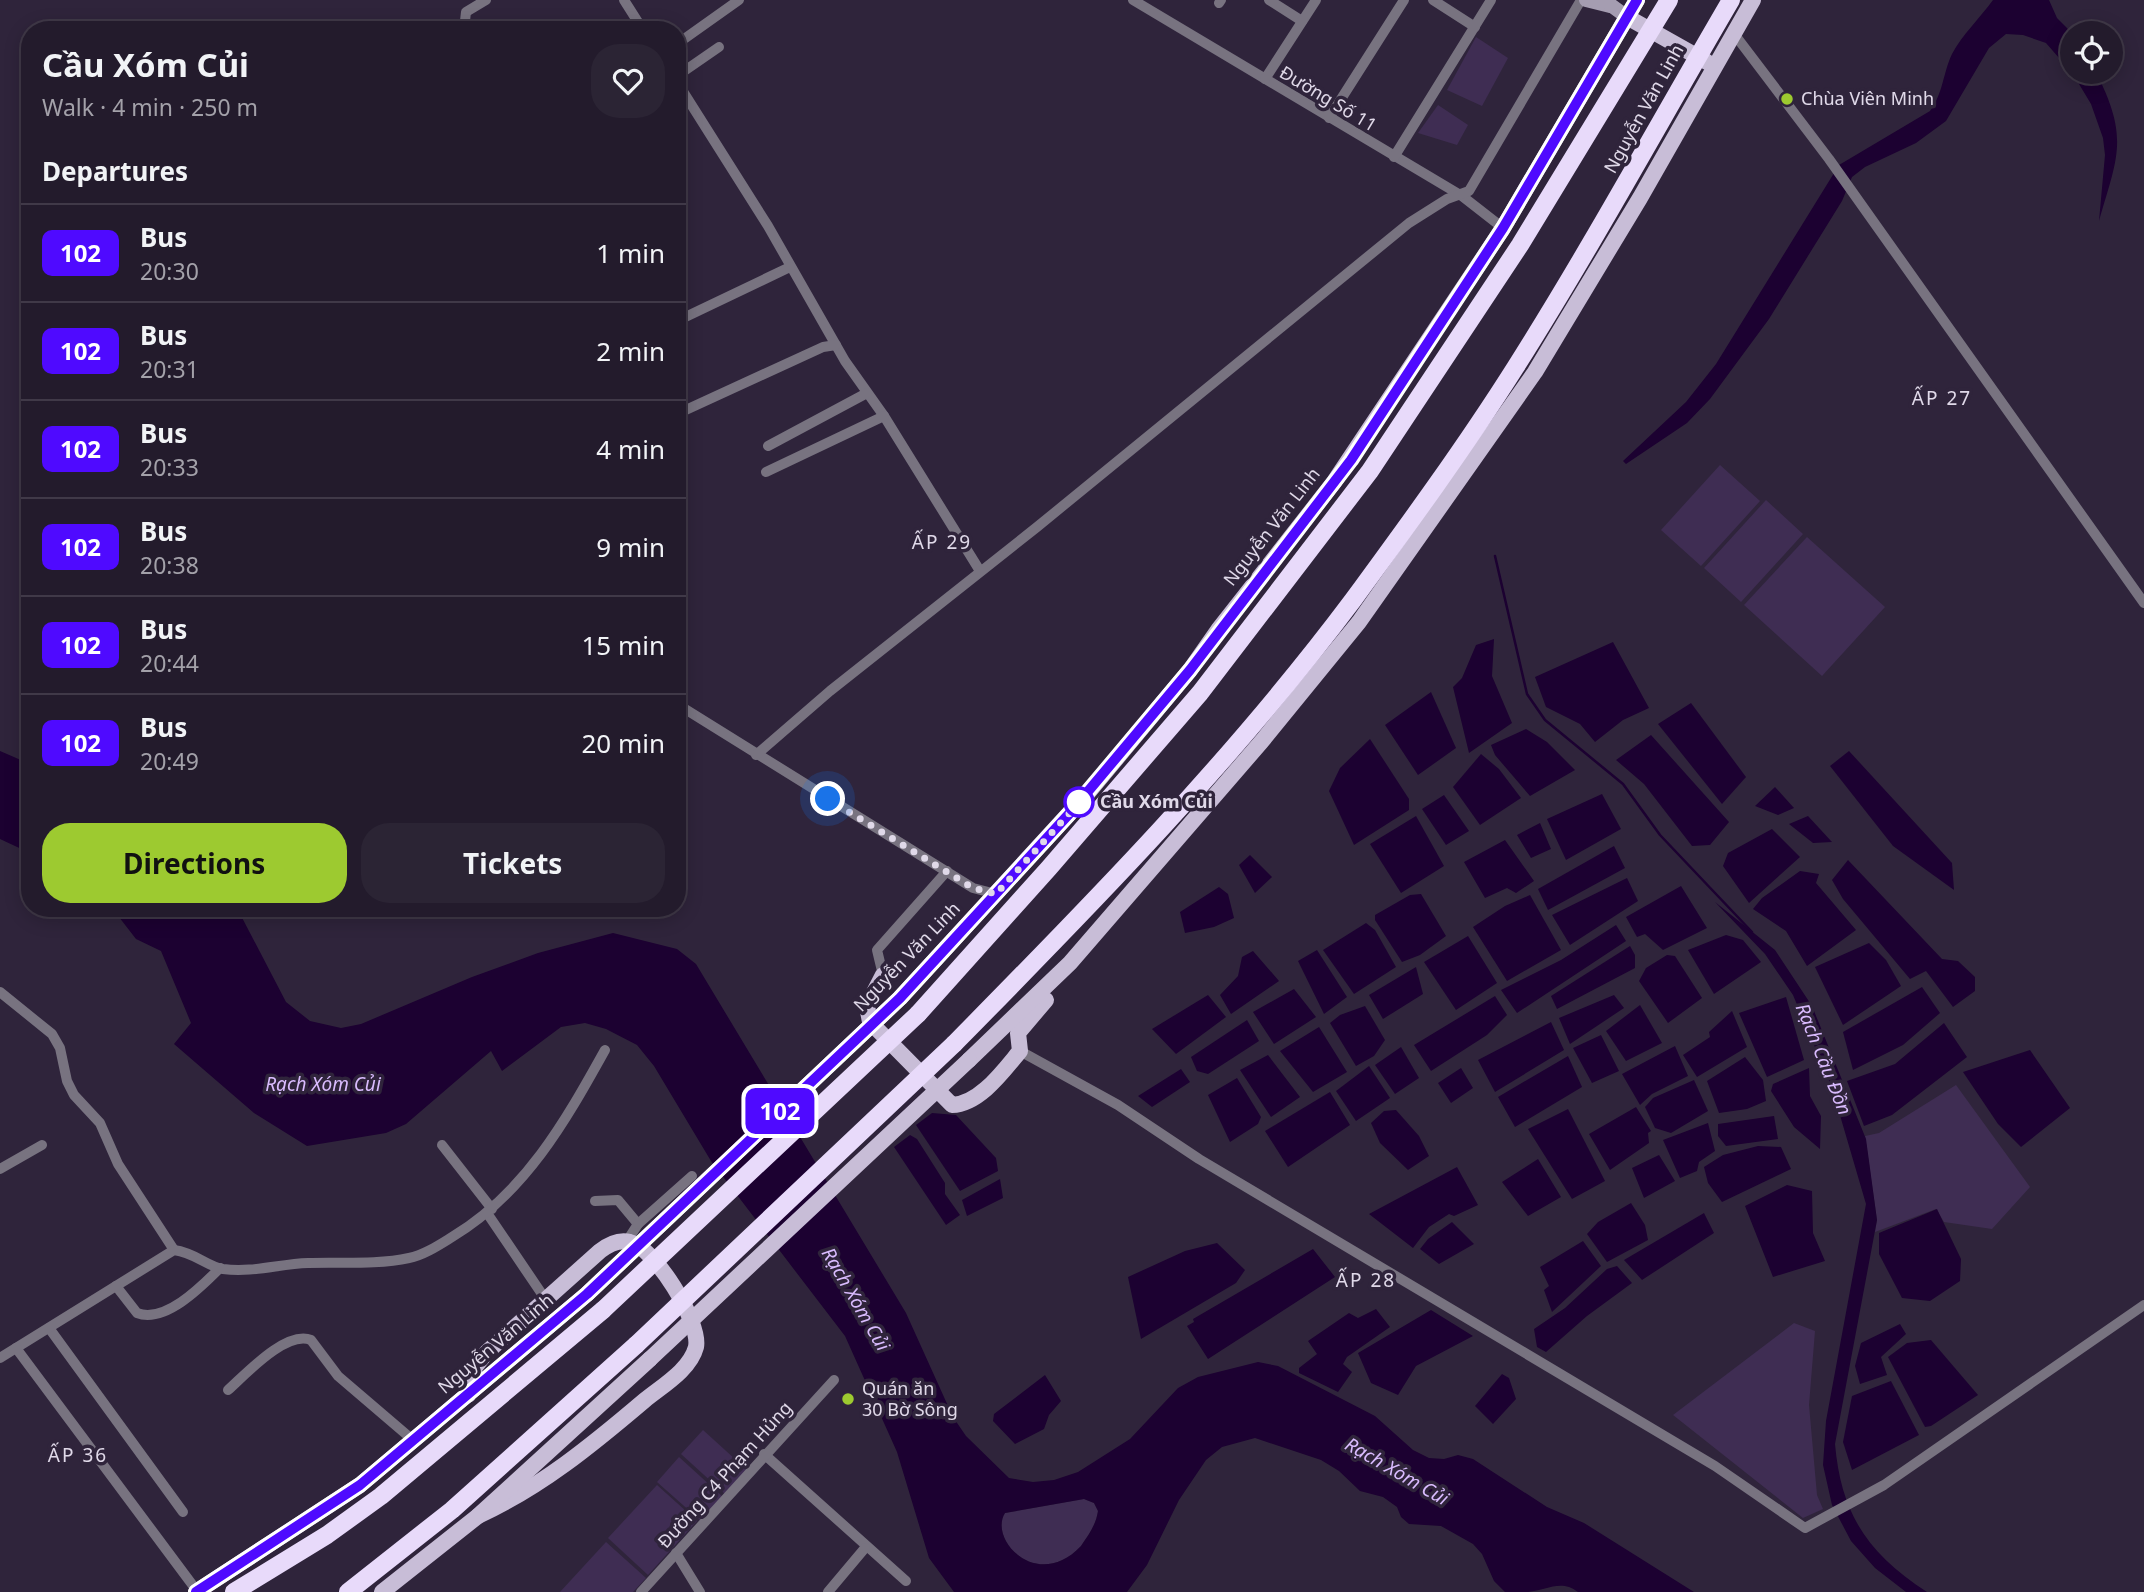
<!DOCTYPE html>
<html lang="en">
<head>
<meta charset="utf-8">
<style>
	body { margin:0; font-family:"Noto Sans",sans-serif; background:#2b2434; color:#f1f3f6; height:100vh; display:flex; flex-direction:column; font-size:26px; white-space:nowrap }
	* { box-sizing:border-box; margin:0 }
	p { font-size:23px; color:#a3a1a9 }
	.icon { flex:none; width:38px; height:38px; fill:none; stroke:currentColor; stroke-width:2; stroke-linecap:round; stroke-linejoin:round }
	.map { position:relative; flex:1; overflow:hidden }
	.drawer { position:absolute; left:21px; top:21px; width:665px; height:896px; display:flex; flex-direction:column; background:#231b2c; border-radius:28px; box-shadow:0 4px 18px #0003,0 0 0 2px #403948 }
	.drawer>* { flex:none }
	.badge { padding:0 14px; border-radius:10px; font-size:24px; line-height:46px }
	.buttons { position:absolute; left:2060px; top:21px; display:grid; gap:14px }
	.buttons a { display:grid; place-items:center; width:63px; height:63px; border-radius:50%; background:#231b2c; box-shadow:0 4px 18px #0003,0 0 0 2px #403948; font-size:35px }
	.you { position:absolute; width:35px; height:35px; margin:-18px; border:5px solid #fff; border-radius:50%; background:#1a73e8; box-shadow:0 0 0 10px #1a73e833 }
	.map>.badge { position:absolute; translate:-50% -50%; box-shadow:0 0 0 4px #fff }
	h2 { padding:0 21px; font-size:26px; line-height:63px }
	.round { display:grid; place-items:center; flex:none; width:74px; height:74px; border-radius:28px; background:#2b2434 }
	.overview { display:flex; align-items:center; justify-content:space-between; height:119px; padding:0 21px }
	h1 { font-size:33px; font-weight:700; line-height:52px }
	.button { display:flex; gap:14px; margin-top:auto; padding:14px 21px }
	.button a { flex:1; height:80px; border-radius:28px; background:#9dca30; color:#111; font-size:28px; font-weight:700; line-height:80px; text-align:center }
	.button a+a { background:#2b2434; color:#f1f3f6 }
	ul { padding:0; list-style:none }
	li { display:flex; align-items:center; gap:21px; height:98px; padding:0 21px; border-top:2px solid #403948 }
	li div { flex:1 }
	li b { display:block; font-size:26px }
	li em { font-style:normal }
	li .badge { min-width:77px; font-weight:700; text-align:center }
	.map>svg:first-child { display:block }
	.green { fill:#3f2d53 }
	.water { fill:#1c0131; fill-rule:evenodd }
	.lines { fill:none; stroke-linecap:round; stroke-linejoin:round }
	.stream { stroke:#1c0131; stroke-width:2.5 }
	.street { stroke:#787380; stroke-width:10 }
	.secondary { stroke:#a59db1; stroke-width:14 }
	.primary { stroke:#c8bdd7; stroke-width:16 }
	.highway { stroke:#e8dafa; stroke-width:18 }
	.primary-bridge { stroke:#c8bdd7; stroke-width:16 }
	.highway-bridge { stroke:#e8dafa; stroke-width:18 }
	.line-casing { stroke:#fff; stroke-width:16 }
	.line { stroke:#4f0aff; stroke-width:10 }
	.walk { stroke:#e0d9e9; stroke-width:7; stroke-dasharray:0 12.6 }
	.poi-dot { fill:#9dca30; stroke:#2f243b; stroke-width:2.5 }
	.stop-dot { fill:#fff; stroke:#4f0aff; stroke-width:3.5 }
	.labels { text-anchor:middle; stroke-width:7; stroke-linejoin:round; paint-order:stroke }
	.street-label { font-size:18px; fill:#e0d9e9; stroke:#2f243b }
	.poi-label { font-size:18px; fill:#e0d9e9; stroke:#2f243b; text-anchor:start }
	.stop-label { font-size:18px; font-weight:bold; fill:#e0d9e9; stroke:#2f243b; text-anchor:start }
	.neighbourhood-label { font-size:19px; letter-spacing:2px; fill:#e0d9e9; stroke:#2f243b }
	.water-label { font-size:19px; font-style:italic; fill:#d9bbfe; stroke:#2f243b }
</style>
</head>
<body>
<div class="map">
<svg width="2144" height="1592" viewBox="0 0 2144 1592">
	<rect width="100%" height="100%" fill="#2f243b"/>
	<!-- green -->
	<g class="green">
		<path d="M1476 37 1508 58 1482 106 1447 90Z"/>
		<path d="M1438 105 1468 125 1457 145 1418 133Z"/>
		<path d="M1720 465 1760 501 1701 566 1661 530Z"/>
		<path d="M1766 500 1803 534 1741 602 1704 568Z"/>
		<path d="M1807 537 1885 607 1822 676 1744 605Z"/>
		<path d="M1956 1085 2030 1187 1992 1229 1944 1222 1936 1209 1875 1232 1877 1220 1865 1136 1879 1133Z"/>
		<path d="M1794 1323 1815 1331 1809 1405 1817 1495 1823 1509 1803 1518 1673 1415Z"/>
		<path d="M703 1430 747 1470 725 1494 681 1454Z"/>
		<path d="M679 1457 723 1497 701 1521 657 1482Z"/>
		<path d="M657 1485 697 1521 648 1575 608 1538Z"/>
		<path d="M1084 1499 1094 1503 1098 1511C1096 1525 1089 1534 1081 1546 1038 1592 988 1540 1005 1513Z"/>
		<path d="M606 1542 646 1578 633 1592H560Z"/>
	</g>
	<!-- water -->
	<g class="water">
		<path d="M1993 0H2049L2057 18 2072 33V72H2096C2129 138 2118 155 2099 221L2105 155 2103 138 2091 104 2073 74 2046 43 2023 35 2006 34 1989 48 1946 121 1916 143 1865 167 1852 177 1842 201 1769 319 1710 399 1687 423 1626 464 1623 461 1686 402 1716 364 1839 165 1930 111C1943 94 1943 73 1952 54 1962 35 1980 18 1993 0Z"/>
		<path d="M1494 639 1492 676 1512 723 1469 753 1453 687 1462 678 1476 645Z"/>
		<path d="M1613 642 1649 708 1623 720 1595 742 1580 724 1546 707 1535 677Z"/>
		<path d="M1431 692 1456 748 1418 775 1385 725Z"/>
		<path d="M1691 703 1746 777 1722 804 1658 724Z"/>
		<path d="M1526 729 1547 742 1575 770 1530 796 1495 755 1491 745Z"/>
		<path d="M1651 735 1729 822 1710 845 1692 846 1644 784 1616 760Z"/>
		<path d="M1370 739 1409 799V810L1354 845 1329 791 1340 768Z"/>
		<path d="M0 751 30 764V853L0 839Z"/>
		<path d="M1849 751 1952 863 1954 890 1893 846 1830 766Z"/>
		<path d="M1481 754 1499 769 1521 798 1480 825 1453 787Z"/>
		<path d="M1775 787 1794 808 1778 815 1755 806Z"/>
		<path d="M1602 794 1621 829 1566 860 1547 819Z"/>
		<path d="M1444 795 1469 831 1446 845 1422 809Z"/>
		<path d="M1416 816 1444 866 1401 893 1370 844Z"/>
		<path d="M1808 816 1832 842 1813 843 1789 824Z"/>
		<path d="M1540 823 1551 849 1531 858 1517 835Z"/>
		<path d="M1772 829 1800 857 1749 903 1723 866 1728 853Z"/>
		<path d="M1505 840 1534 881 1516 893 1507 888 1485 898 1464 862Z"/>
		<path d="M1614 846 1625 868 1548 910 1538 889Z"/>
		<path d="M1250 855 1272 877 1255 893 1239 865Z"/>
		<path d="M1848 860 1942 959 1958 961 1975 977V991L1953 1007 1926 971 1910 979 1843 899 1832 880Z"/>
		<path d="M1800 871 1819 874 1816 883 1856 930 1807 966 1786 931 1753 909 1762 898Z"/>
		<path d="M1627 878 1638 901 1570 945 1552 915Z"/>
		<path d="M1681 886 1707 928 1663 950 1645 934 1637 937 1626 917Z"/>
		<path d="M1219 887 1228 894 1234 918 1214 927 1185 933 1180 912Z"/>
		<path d="M1421 894 1446 936 1420 955 1402 962 1375 920V915L1410 895Z"/>
		<path d="M1530 895 1561 950 1507 981 1473 927 1505 906Z"/>
		<path d="M1715 902 1775 950 1812 1006 1866 1139 1877 1220 1835 1444C1841 1514 1868 1554 1927 1592H1906L1875 1568 1851 1541 1832 1505 1823 1465 1826 1421 1866 1204 1832 1088 1793 995 1765 954Z"/>
		<path d="M112 908H237L286 1002 310 1021 341 1028 361 1024 472 977 538 953 613 933 677 949 696 964 906 1313 953 1417 966 1436 1009 1478 1033 1482 1054 1480 1078 1472 1130 1439 1178 1388 1198 1377 1258 1362 1278 1366 1375 1416 1413 1450 1429 1458 1444 1459 1458 1455 1473 1459 1547 1507 1584 1523 1694 1592H1578C1561 1579 1547 1590 1528 1592 1521 1592 1512 1592 1505 1592L1494 1581 1482 1554 1473 1544 1441 1526 1409 1524 1401 1517 1397 1507 1383 1497 1360 1491 1339 1471 1321 1460 1255 1438 1222 1447 1206 1460 1179 1500 1147 1565 1127 1592H954L929 1558 897 1452 845 1336 711 1161 654 1066 637 1045 606 1029 585 1023 561 1027 502 1071 491 1051 406 1124 386 1133 307 1146 254 1113 174 1044 191 1023 161 951 136 939ZM1084 1499 1094 1503 1098 1511C1096 1525 1089 1534 1081 1546 1038 1592 988 1540 1005 1513Z"/>
		<path d="M1366 923 1375 930 1396 967 1354 994 1323 950Z"/>
		<path d="M1616 925 1626 941 1517 1013 1501 990 1561 960Z"/>
		<path d="M1726 935 1743 940 1761 962 1714 994 1688 950Z"/>
		<path d="M1468 936 1497 983 1456 1010 1424 962Z"/>
		<path d="M1869 943 1886 960 1901 986 1843 1025 1815 967Z"/>
		<path d="M1630 946 1635 955V968L1557 1009 1551 996Z"/>
		<path d="M1317 950 1347 997 1324 1014 1298 961Z"/>
		<path d="M1253 951 1279 981 1231 1014 1220 995 1238 976 1242 957Z"/>
		<path d="M1667 955 1675 956 1702 998 1668 1023 1639 981 1646 968Z"/>
		<path d="M1416 967 1423 994 1383 1019 1369 995Z"/>
		<path d="M1922 987 1940 1013 1903 1045 1853 1070 1843 1032Z"/>
		<path d="M1294 989 1316 1017 1274 1044 1253 1012Z"/>
		<path d="M1208 995 1226 1017 1176 1054 1152 1029Z"/>
		<path d="M1614 995 1624 1008 1570 1044 1559 1018Z"/>
		<path d="M1495 996 1507 1015 1487 1035 1431 1071 1414 1045Z"/>
		<path d="M1786 997 1804 1060 1767 1077 1739 1013Z"/>
		<path d="M1640 1005 1662 1043 1626 1061 1606 1031Z"/>
		<path d="M1365 1006 1385 1040 1374 1056 1356 1066 1330 1023 1340 1015Z"/>
		<path d="M1732 1011 1747 1047 1697 1077 1683 1055 1710 1037 1709 1032Z"/>
		<path d="M1247 1020 1259 1041 1208 1074 1197 1071 1191 1057Z"/>
		<path d="M1551 1022 1564 1050 1495 1092 1478 1060Z"/>
		<path d="M1944 1023 1967 1057 1892 1115 1864 1126 1847 1081 1895 1064Z"/>
		<path d="M1319 1027 1347 1072 1313 1092 1280 1051Z"/>
		<path d="M1601 1035 1619 1071 1592 1083 1573 1048Z"/>
		<path d="M1675 1046 1688 1076 1652 1094 1640 1105 1622 1074Z"/>
		<path d="M1401 1047 1419 1078 1395 1094 1375 1065Z"/>
		<path d="M2030 1050 2070 1108 2021 1147 1998 1124 1963 1072Z"/>
		<path d="M1268 1055 1300 1097 1271 1117 1240 1070Z"/>
		<path d="M1568 1056 1582 1087 1515 1127 1498 1097Z"/>
		<path d="M1745 1057 1763 1080 1766 1101 1747 1109 1719 1113 1707 1081Z"/>
		<path d="M1369 1066 1390 1098 1356 1121 1336 1091Z"/>
		<path d="M1461 1068 1473 1088 1451 1103 1438 1083Z"/>
		<path d="M1809 1068 1810 1096 1821 1116 1820 1149 1794 1127 1771 1091 1773 1084Z"/>
		<path d="M1181 1069 1190 1082 1152 1107 1138 1096Z"/>
		<path d="M1237 1078 1261 1117 1258 1124 1230 1142 1208 1095Z"/>
		<path d="M1694 1080 1708 1111 1671 1133 1655 1128 1645 1107 1653 1098Z"/>
		<path d="M1330 1092 1350 1125 1288 1167 1265 1131Z"/>
		<path d="M1636 1107 1651 1131 1648 1133 1649 1143 1610 1170 1589 1134Z"/>
		<path d="M1568 1109 1605 1181 1572 1199 1528 1129Z"/>
		<path d="M1396 1110 1419 1136 1429 1156 1408 1170 1380 1143 1371 1123 1384 1111Z"/>
		<path d="M932 1113 956 1115 996 1158 998 1171 960 1191 916 1125Z"/>
		<path d="M1774 1116 1778 1139 1726 1146 1718 1136V1124Z"/>
		<path d="M1708 1123 1715 1151 1699 1162 1697 1171 1680 1178 1663 1140Z"/>
		<path d="M910 1135 917 1139 945 1183V1194L960 1215 946 1225 894 1147Z"/>
		<path d="M1758 1146 1781 1147 1791 1169 1722 1202 1708 1183 1704 1167 1723 1155Z"/>
		<path d="M1659 1155 1675 1181 1644 1198 1632 1168Z"/>
		<path d="M1538 1159 1561 1197 1528 1216 1502 1182Z"/>
		<path d="M1457 1167 1478 1205 1454 1216 1449 1214 1429 1227 1413 1248 1369 1214Z"/>
		<path d="M1000 1179 1003 1198 967 1216 962 1200Z"/>
		<path d="M1787 1185 1812 1191 1813 1233 1825 1261 1773 1277 1745 1206Z"/>
		<path d="M1631 1203 1645 1225 1648 1240 1607 1262 1587 1234 1598 1222Z"/>
		<path d="M1937 1209 1961 1259 1960 1281 1930 1301 1902 1298 1879 1254V1233Z"/>
		<path d="M1704 1213 1714 1233 1642 1280 1624 1260Z"/>
		<path d="M1452 1222 1474 1244 1439 1264 1420 1249 1428 1239Z"/>
		<path d="M1583 1241 1601 1266 1552 1312 1544 1290 1549 1286 1540 1267Z"/>
		<path d="M1217 1243 1245 1270 1236 1283 1141 1339 1128 1277 1185 1251Z"/>
		<path d="M1313 1249 1335 1277 1208 1359 1187 1326 1194 1322 1193 1319Z"/>
		<path d="M1617 1266 1632 1283 1587 1316 1546 1352 1537 1347 1534 1329 1565 1308 1607 1269Z"/>
		<path d="M1376 1309 1390 1327 1347 1357 1343 1364 1352 1372 1338 1392 1299 1373V1368L1317 1354 1308 1341 1349 1313 1358 1318Z"/>
		<path d="M1431 1310 1473 1336 1416 1366 1398 1395 1371 1383 1358 1353Z"/>
		<path d="M1900 1324 1906 1334 1881 1357 1887 1375 1860 1384 1855 1366 1861 1343Z"/>
		<path d="M1931 1340 1978 1395 1931 1426 1925 1427 1888 1357 1907 1343Z"/>
		<path d="M1502 1374 1509 1378 1516 1399 1493 1424 1475 1406Z"/>
		<path d="M1045 1375 1061 1401 1049 1415 1044 1429 1015 1444 993 1421 994 1414Z"/>
		<path d="M1891 1381 1919 1435 1852 1470 1843 1442 1852 1396Z"/>
	</g>
	<g class="lines">
		<!-- stream -->
		<path class="stream" d="M1495 556 1527 694 1545 720 1623 784 1660 835 1752 932"/>
		<!-- street -->
		<g class="street">
			<path d="M624 0 643 30"/>
			<path d="M1133 0 1462 196 1503 228"/>
			<path d="M1269 0 1302 21"/>
			<path d="M1433 0 1475 27"/>
			<path d="M1219 3 1221 0"/>
			<path d="M464 30 466 12 486 0"/>
			<path d="M1735 35 1829 159 2144 603"/>
			<path d="M677 44 739 0"/>
			<path d="M677 76 719 47"/>
			<path d="M1265 79 1316 0"/>
			<path d="M677 82 768 226 845 361 884 416 980 571"/>
			<path d="M1329 118 1404 0"/>
			<path d="M1394 157 1491 0"/>
			<path d="M677 321 790 267"/>
			<path d="M677 414 823 347 836 345"/>
			<path d="M768 446 867 393"/>
			<path d="M766 472 884 416"/>
			<path d="M677 704 973 888 996 894"/>
			<path d="M756 755 830 691 1037 527 1409 223 1447 199 1469 191 1581 0"/>
			<path d="M883 975 877 950 947 871"/>
			<path d="M0 992 52 1034 60 1048 67 1081 74 1095 100 1123 118 1164 174 1250"/>
			<path d="M1020 1051 1118 1105 1199 1159 1715 1466 1805 1528 1884 1485 2144 1305"/>
			<path d="M442 1145 492 1209"/>
			<path d="M0 1169 42 1145"/>
			<path d="M595 1201 618 1200 638 1224 627 1241"/>
			<path d="M487 1213 546 1300"/>
			<path d="M638 1224 692 1176"/>
			<path d="M116 1286 137 1313C165 1324 202 1286 220 1268"/>
			<path d="M49 1328 183 1512"/>
			<path d="M16 1348 174 1250C196 1253 206 1266 223 1269 252 1273 279 1264 308 1263 340 1262 378 1265 409 1258 424 1255 439 1245 452 1237 525 1193 565 1122 605 1050"/>
			<path d="M0 1358 16 1348 197 1591"/>
			<path d="M228 1390C245 1375 286 1330 311 1340L338 1376 414 1441"/>
			<path d="M764 1454 906 1581"/>
			<path d="M676 1553 700 1592"/>
			<path d="M641 1592 834 1380"/>
			<path d="M828 1592 865 1548"/>
		</g>
		<!-- secondary -->
		<g class="secondary">
			<path d="M1586 0 1610 6"/>
			<path d="M1604 0 1627 17"/>
		</g>
		<!-- primary -->
		<g class="primary">
			<path d="M1627 17 1707 62"/>
			<path d="M883 975 867 1006 870 1022 952 1105C980 1104 1004 1070 1020 1051L1018 1033 1046 1000"/>
			<path d="M900 998 1087 794 1190 670 1218 630 1334 482 1503 228 1637 0"/>
			<path d="M969 1060 1070 963 1262 741 1359 622 1535 372 1640 198 1753 0"/>
			<path d="M468 1395 475 1367 487 1352 600 1251C609 1244 619 1239 630 1242 654 1247 701 1322 696 1347 690 1370 662 1386 645 1400 592 1445 541 1487 478 1516"/>
			<path d="M196 1592 360 1485 587 1294"/>
			<path d="M382 1592 478 1516 650 1359"/>
		</g>
		<!-- highway -->
		<g class="highway">
			<path d="M918 1014 1049 868 1200 693 1370 471 1520 245 1669 0"/>
			<path d="M954 1044C1093 903 1234 759 1353 600 1408 525 1465 447 1515 368 1591 248 1659 123 1731 0"/>
			<path d="M234 1592 327 1535 381 1496 603 1310"/>
			<path d="M348 1592 452 1510 636 1345"/>
		</g>
		<!-- primary-bridge -->
		<g class="primary-bridge">
			<path d="M587 1294 900 998"/>
			<path d="M650 1359 969 1060"/>
		</g>
		<!-- highway-bridge -->
		<g class="highway-bridge">
			<path d="M603 1310 918 1014"/>
			<path d="M636 1345 954 1044"/>
		</g>
	</g>
	<g class="lines">
		<!-- line casing -->
		<g class="line-casing">
			<path id="line" d="M196 1592 360 1485 587 1294 900 998 1069 814 1190 670 1351 460 1503 228 1637 0"/>
		</g>
		<!-- line -->
		<use href="#line" class="line"/>
		<!-- walk -->
		<path class="walk" d="M828 799 973 888 996 894 1087 794 1079 802"/>
	</g>
	<!-- markers -->
	<g class="poi-dot">
		<circle cx="1787" cy="99" r="7"/>
		<circle cx="848" cy="1399" r="7"/>
	</g>
	<circle class="stop-dot" cx="1079" cy="802" r="14"/>
	<g class="labels">
		<!-- street labels -->
		<g class="street-label">
			<text transform="translate(1328 99) rotate(31)" y="6">Đường Số 11</text>
			<text transform="translate(1644 109) rotate(-61)" y="6">Nguyễn Văn Linh</text>
			<text transform="translate(1272 527) rotate(-52)" y="6">Nguyễn Văn Linh</text>
			<text transform="translate(907 957) rotate(-46)" y="6">Nguyễn Văn Linh</text>
			<text transform="translate(496 1344) rotate(-40)" y="6">Nguyễn Văn Linh</text>
			<text transform="translate(725 1475) rotate(-48)" y="6">Đường C4 Phạm Hủng</text>
		</g>
		<!-- poi labels -->
		<g class="poi-label">
			<text x="1801" y="105">Chùa Viên Minh</text>
			<text x="862" y="1395">Quán ăn<tspan x="862" dy="21">30 Bờ Sông</tspan></text>
		</g>
		<!-- stop labels -->
		<g class="stop-label">
			<text x="1100" y="808">Cầu Xóm Củi</text>
		</g>
		<!-- neighbourhood labels -->
		<g class="neighbourhood-label">
			<text x="1942" y="405">ẤP 27</text>
			<text x="942" y="549">ẤP 29</text>
			<text x="1366" y="1287">ẤP 28</text>
			<text x="78" y="1462">ẤP 36</text>
		</g>
		<!-- water labels -->
		<g class="water-label">
			<text transform="translate(1824 1059) rotate(68)" y="7">Rạch Cầu Đồn</text>
			<text x="323" y="1091">Rạch Xóm Củi</text>
			<text transform="translate(856 1299) rotate(60)" y="7">Rạch Xóm Củi</text>
			<text transform="translate(1397 1471) rotate(30)" y="7">Rạch Xóm Củi</text>
		</g>
	</g>
</svg>
<div class="buttons">
<a><svg class="icon" aria-label="locate" viewBox="0 0 24 24"><circle cx="12" cy="12" r="6"/><path d="M12 2v4M12 18v4M2 12h4M18 12h4"/></svg></a>
</div>
<div class="you" style="left:828px;top:799px"></div>
<b class="badge" style="left:780px;top:1111px;background:#4f0aff;color:#fff">102</b>
<section class="drawer">
<div class="overview"><div><h1>Cầu Xóm Củi</h1><p>Walk · 4 min · 250 m</p></div><a class="round"><svg class="icon" aria-label="heart" viewBox="0 0 24 24"><path d="M12 20l-8-8c-3-5 5-10 8-4 3-6 11-1 8 4z"/></svg></a></div>
<h2>Departures</h2>
<ul>
<li><span class="badge" style="background:#4f0aff;color:#fff">102</span><div><b>Bus</b><p>20:30</p></div><em>1 min</em></li>
<li><span class="badge" style="background:#4f0aff;color:#fff">102</span><div><b>Bus</b><p>20:31</p></div><em>2 min</em></li>
<li><span class="badge" style="background:#4f0aff;color:#fff">102</span><div><b>Bus</b><p>20:33</p></div><em>4 min</em></li>
<li><span class="badge" style="background:#4f0aff;color:#fff">102</span><div><b>Bus</b><p>20:38</p></div><em>9 min</em></li>
<li><span class="badge" style="background:#4f0aff;color:#fff">102</span><div><b>Bus</b><p>20:44</p></div><em>15 min</em></li>
<li><span class="badge" style="background:#4f0aff;color:#fff">102</span><div><b>Bus</b><p>20:49</p></div><em>20 min</em></li>
</ul>
<div class="button"><a>Directions</a><a>Tickets</a></div>
</section>
</div>
</body>
</html>
